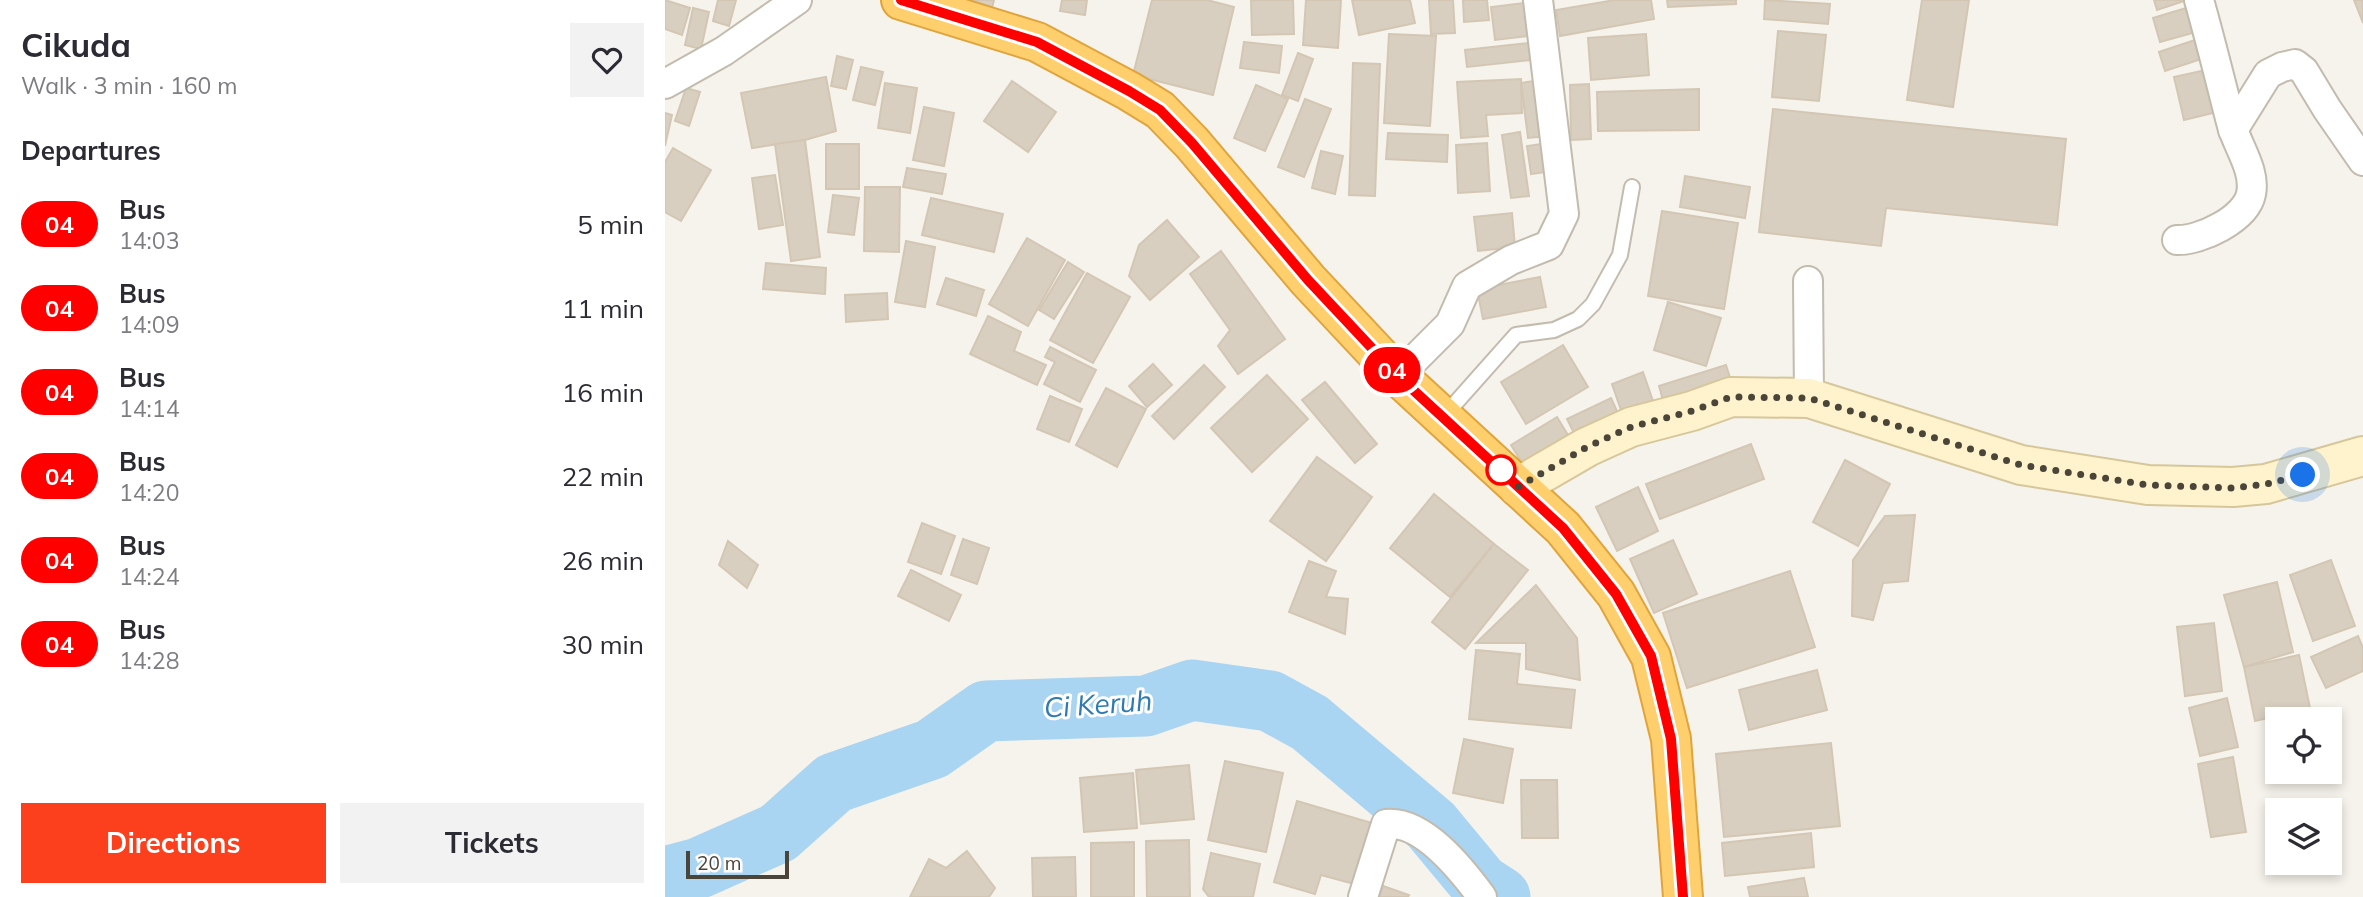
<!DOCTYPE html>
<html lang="en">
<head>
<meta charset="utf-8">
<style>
	body { margin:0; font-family:Mulish,sans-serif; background:#f2f2f3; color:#2b2b33; height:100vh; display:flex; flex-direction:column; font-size:26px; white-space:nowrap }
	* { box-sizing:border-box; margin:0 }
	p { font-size:23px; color:#7c7c81 }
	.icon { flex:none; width:38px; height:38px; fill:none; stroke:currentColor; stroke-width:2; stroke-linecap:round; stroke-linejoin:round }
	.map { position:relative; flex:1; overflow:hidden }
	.details { display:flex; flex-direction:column; background:#fff; width:665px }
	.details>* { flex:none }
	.badge { padding:0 14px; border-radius:23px; font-size:24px; line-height:46px }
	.fabs { position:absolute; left:1600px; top:707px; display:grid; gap:14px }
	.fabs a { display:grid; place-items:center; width:77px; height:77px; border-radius:0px; background:#fff; box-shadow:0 4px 10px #0003; font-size:35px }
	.scale { position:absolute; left:21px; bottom:18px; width:103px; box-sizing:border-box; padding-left:7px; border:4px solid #4b4439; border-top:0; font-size:19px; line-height:24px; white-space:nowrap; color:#4b4439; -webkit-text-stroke:5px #fff; paint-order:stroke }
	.you { position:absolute; width:35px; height:35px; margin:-18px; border:5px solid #fff; border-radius:50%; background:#1a73e8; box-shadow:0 0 0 10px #1a73e833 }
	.map>.badge { position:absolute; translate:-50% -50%; box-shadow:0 0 0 4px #fff }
	h2 { padding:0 21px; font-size:26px; line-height:63px }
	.round { display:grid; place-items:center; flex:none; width:74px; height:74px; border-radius:0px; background:#f2f2f3 }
	.headline { display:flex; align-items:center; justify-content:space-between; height:119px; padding:0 21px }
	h1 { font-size:33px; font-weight:700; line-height:52px }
	.cta { display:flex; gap:14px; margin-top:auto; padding:14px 21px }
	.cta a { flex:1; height:80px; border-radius:0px; background:#fc3f1d; color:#fff; font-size:28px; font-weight:700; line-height:80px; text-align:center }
	.cta a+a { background:#f2f2f3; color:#2b2b33 }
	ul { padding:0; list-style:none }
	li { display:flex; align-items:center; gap:21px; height:84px; padding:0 21px }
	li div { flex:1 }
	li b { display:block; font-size:26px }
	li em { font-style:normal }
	li .badge { min-width:77px; font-weight:700; text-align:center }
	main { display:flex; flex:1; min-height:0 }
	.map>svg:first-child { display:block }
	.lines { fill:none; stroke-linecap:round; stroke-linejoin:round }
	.river { stroke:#a9d4f2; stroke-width:61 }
	.building { fill:#d8cfc1; stroke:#d3c7b4; stroke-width:2 }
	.lane-casing { stroke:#c2bbae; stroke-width:18 }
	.street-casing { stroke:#c2bbae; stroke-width:32 }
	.secondary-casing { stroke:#d6c79b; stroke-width:42 }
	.highway-casing { stroke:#e0a43c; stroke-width:42 }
	.lane { stroke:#fff; stroke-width:14 }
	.street { stroke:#fff; stroke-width:28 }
	.secondary { stroke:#fff3cd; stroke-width:38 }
	.highway { stroke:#ffcf6e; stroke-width:38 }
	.line-casing { stroke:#fff; stroke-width:16 }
	.line { stroke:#f00; stroke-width:10 }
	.walk { stroke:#4b4439; stroke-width:7; stroke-dasharray:0 12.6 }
	.stop-dot { fill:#fff; stroke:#f00; stroke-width:3.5 }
	.labels { text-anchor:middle; stroke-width:6; stroke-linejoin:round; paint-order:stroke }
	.water-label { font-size:28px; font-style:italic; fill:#2e7ab2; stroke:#fff }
</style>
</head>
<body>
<main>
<section class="details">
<div class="headline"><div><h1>Cikuda</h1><p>Walk · 3 min · 160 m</p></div><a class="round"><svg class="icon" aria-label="heart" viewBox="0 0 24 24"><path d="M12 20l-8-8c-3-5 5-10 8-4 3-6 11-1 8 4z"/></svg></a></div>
<h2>Departures</h2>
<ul>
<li><span class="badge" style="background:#f00;color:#fff">04</span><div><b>Bus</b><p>14:03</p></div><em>5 min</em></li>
<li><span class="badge" style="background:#f00;color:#fff">04</span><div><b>Bus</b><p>14:09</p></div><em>11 min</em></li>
<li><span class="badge" style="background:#f00;color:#fff">04</span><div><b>Bus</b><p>14:14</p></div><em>16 min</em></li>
<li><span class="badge" style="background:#f00;color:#fff">04</span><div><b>Bus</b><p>14:20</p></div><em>22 min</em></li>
<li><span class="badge" style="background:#f00;color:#fff">04</span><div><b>Bus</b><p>14:24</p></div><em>26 min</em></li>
<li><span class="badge" style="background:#f00;color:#fff">04</span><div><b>Bus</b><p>14:28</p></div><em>30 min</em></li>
</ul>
<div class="cta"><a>Directions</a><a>Tickets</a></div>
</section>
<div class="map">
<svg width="1698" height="897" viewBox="0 0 1698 897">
	<rect width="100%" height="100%" fill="#f6f3ec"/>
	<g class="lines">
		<!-- river -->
		<path class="river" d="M0 877 34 868 113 833 169 783 267 749 321 711 481 706 527 690 605 701 645 723 766 825 815 884 835 897"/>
	</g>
	<!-- building -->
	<g class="building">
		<path d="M0 0 25 8 17 35 0 29Z"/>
		<path d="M53 0H71L64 26 48 21Z"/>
		<path d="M288 0H329L327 8Z"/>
		<path d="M397 0H422L420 15 395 11Z"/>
		<path d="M487 0H542L569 7 548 95 468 75Z"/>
		<path d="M586 0H628L629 34 587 35Z"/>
		<path d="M641 0H676L673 48 638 45Z"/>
		<path d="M687 0H745L750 23 694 35Z"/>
		<path d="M764 0H788L790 33 766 34Z"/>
		<path d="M798 0H822L824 20 799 22Z"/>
		<path d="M950 0H986L989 19 895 36 891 10Z"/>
		<path d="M1002 0H1071V4L1003 7Z"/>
		<path d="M1100 0 1165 4 1163 24 1099 19Z"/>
		<path d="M1257 0H1304L1288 107 1242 100Z"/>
		<path d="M1489 0H1522L1492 10Z"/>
		<path d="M1689 0H1698V23Z"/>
		<path d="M868 2 871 35 830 40 826 7Z"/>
		<path d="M1531 5 1538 30 1495 42 1488 18Z"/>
		<path d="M28 8 44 12 36 49 20 45Z"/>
		<path d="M1113 31 1161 35 1154 101 1107 97Z"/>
		<path d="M724 34 771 36 765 126 719 123Z"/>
		<path d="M981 34 984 75 926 80 923 38Z"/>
		<path d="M1542 36 1548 55 1500 71 1494 52Z"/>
		<path d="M579 42 617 46 614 73 575 68Z"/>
		<path d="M873 42 875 59 802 67 800 50Z"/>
		<path d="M633 53 648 59 633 101 617 95Z"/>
		<path d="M172 56 188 60 181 89 166 86Z"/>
		<path d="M688 63 715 64 710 196 684 195Z"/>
		<path d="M196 67 218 72 210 105 188 100Z"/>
		<path d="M1550 68 1560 110 1519 120 1509 77Z"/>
		<path d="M161 77 171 131 140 140 87 148 76 93Z"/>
		<path d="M856 79 857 113 821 115 823 136 796 138 792 82Z"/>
		<path d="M876 80 882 136 863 138 856 83Z"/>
		<path d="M347 81 391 112 363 152 319 121Z"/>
		<path d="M220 83 252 88 245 133 213 128Z"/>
		<path d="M924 84 926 139 906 140 905 85Z"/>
		<path d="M591 85 623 99 600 151 569 138Z"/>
		<path d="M21 88 35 92 24 126 10 121Z"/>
		<path d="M1034 89V130L933 131 932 92Z"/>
		<path d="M640 99 666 109 639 177 613 167Z"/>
		<path d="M259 107 289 113 279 166 248 160Z"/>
		<path d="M1108 109 1401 139 1392 225 1221 208 1216 246 1094 232Z"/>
		<path d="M0 113 7 115 0 146Z"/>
		<path d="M855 132 864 196 846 198 837 135Z"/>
		<path d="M723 133 783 135 782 162 721 159Z"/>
		<path d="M140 140 155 257 126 261 110 144Z"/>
		<path d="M822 143 825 191 793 193 791 145Z"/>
		<path d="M884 143 888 171 866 174 862 146Z"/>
		<rect x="161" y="144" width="33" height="45"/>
		<path d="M8 148 46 170 16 221 0 212V162Z"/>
		<path d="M656 151 678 156 670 194 647 188Z"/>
		<path d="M242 168 281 174 277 194 238 187Z"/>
		<path d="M110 175 118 225 94 229 87 178Z"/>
		<path d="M1020 176 1085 187 1080 218 1015 207Z"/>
		<path d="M200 187H235L234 252 199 251Z"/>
		<path d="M168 195 194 198 189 235 163 232Z"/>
		<path d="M266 198 338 214 329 252 257 235Z"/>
		<path d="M997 211 1073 223 1059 309 983 296Z"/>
		<path d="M847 213 850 247 813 251 809 217Z"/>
		<path d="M502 220 534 257 485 300 464 276 474 245Z"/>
		<path d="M362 238 400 260 363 326 324 304Z"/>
		<path d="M241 241 270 247 260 307 230 302Z"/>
		<path d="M556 251 620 339 573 374 553 346 565 330 525 274Z"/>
		<path d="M403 262 419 272 389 319 374 310Z"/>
		<path d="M101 263 161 268 160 294 98 289Z"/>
		<path d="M422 273 465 297 428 363 385 340Z"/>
		<path d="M875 277 881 307 818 319 812 289Z"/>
		<path d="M281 278 319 290 311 316 272 304Z"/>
		<path d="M222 293 223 319 181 322 180 295Z"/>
		<path d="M1003 302 1056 318 1041 366 989 350Z"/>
		<path d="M323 316 356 332 349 351 381 365 372 385 305 354Z"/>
		<path d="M898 345 923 387 861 424 836 382Z"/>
		<path d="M385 347 431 370 415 402 379 384 390 362 380 357Z"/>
		<path d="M488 364 507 385 482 407 464 386Z"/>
		<path d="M539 365 560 387 509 439 487 416Z"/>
		<path d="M1061 365 1069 390 1001 411 994 386Z"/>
		<path d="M978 372 989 404 958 416 947 384Z"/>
		<path d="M602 375 643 419 587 472 546 428Z"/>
		<path d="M660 382 712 444 690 463 637 400Z"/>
		<path d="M441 388 481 409 452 467 411 445Z"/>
		<path d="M385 396 417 409 404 442 372 429Z"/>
		<path d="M946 398 956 420 913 441 902 419Z"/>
		<path d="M892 417 909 445 864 474 846 445Z"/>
		<path d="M1086 444 1099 479 995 519 981 484Z"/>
		<path d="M652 457 707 497 661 561 605 521Z"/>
		<path d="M1180 460 1225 484 1193 546 1148 522Z"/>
		<path d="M973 487 993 531 952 551 931 507Z"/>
		<path d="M769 494 829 544 785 597 725 548Z"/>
		<path d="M1250 515 1243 581 1218 583 1208 620 1187 616 1188 560 1220 516Z"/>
		<path d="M257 523 290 536 276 574 243 562Z"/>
		<path d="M298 539 324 548 312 584 286 575Z"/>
		<path d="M1008 540 1032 594 989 613 965 559Z"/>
		<path d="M63 541 93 565 82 588 54 565Z"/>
		<path d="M829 544 863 570 800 649 767 622Z"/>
		<path d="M1666 560 1690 626 1648 641 1625 575Z"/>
		<path d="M644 561 671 571 661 597 683 599 680 634 624 612Z"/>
		<path d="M246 570 296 595 284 621 233 596Z"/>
		<path d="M1125 571 1150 647 1022 688 998 613Z"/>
		<path d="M1612 582 1628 652 1579 667 1559 595Z"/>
		<path d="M871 585 912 638 915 680 861 669V643H811Z"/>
		<path d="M1549 623 1557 691 1520 696 1512 627Z"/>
		<path d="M1693 636 1698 648V671L1661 688 1646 657Z"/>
		<path d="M811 650 855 654 852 684 910 690 906 728 804 719Z"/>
		<path d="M1634 655 1645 708 1590 721 1579 667Z"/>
		<path d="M1152 670 1162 710 1084 730 1074 690Z"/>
		<path d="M1562 698 1573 747 1535 756 1524 708Z"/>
		<path d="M799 739 848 749 838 803 788 793Z"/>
		<path d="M1166 743 1175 826 1059 837 1051 754Z"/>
		<path d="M1568 757 1581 832 1546 837 1533 764Z"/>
		<path d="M560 761 618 773 601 852 543 840Z"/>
		<path d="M524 765 529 819 476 824 471 770Z"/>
		<path d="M468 773 472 828 419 832 415 778Z"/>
		<path d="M856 780H892L893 838H857Z"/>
		<path d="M632 801 710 824 693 885 656 875 650 894 609 882Z"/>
		<path d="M1146 833 1149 867 1060 876 1057 843Z"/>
		<path d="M524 840 525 897H482L481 841Z"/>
		<path d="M469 842V897H426V843Z"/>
		<path d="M302 851 330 888 324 897H245L264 859 281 868Z"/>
		<path d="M546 853 595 864 588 897H544L538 889Z"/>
		<path d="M410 857 411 897H368L367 858Z"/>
		<path d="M1139 878 1143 897H1085L1083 887Z"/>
		<path d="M718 886 744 895 743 897H714Z"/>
	</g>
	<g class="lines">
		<!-- lane casing -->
		<g class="lane-casing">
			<path id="lane" d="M779 416 851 335 889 330 913 319 928 304 955 255 967 187"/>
		</g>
		<!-- street casing -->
		<g class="street-casing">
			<g id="street">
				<path d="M0 84 59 51 132 0"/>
				<path d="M1568 130 1603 74 1617 67 1630 64 1639 71 1662 109 1698 161"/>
				<path d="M1512 240C1535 241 1581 219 1586 194 1591 171 1573 147 1567 126 1556 84 1546 42 1534 0"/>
				<path d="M1143 281 1144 398"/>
				<path d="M733 376 785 324 802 286 846 260 884 245 899 214 873 0"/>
				<path d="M698 897 721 824C758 820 797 870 817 897"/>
			</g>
		</g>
		<!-- secondary casing -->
		<g class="secondary-casing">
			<path id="secondary" d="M853 487 922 447 966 427 1027 411 1066 397 1144 398 1356 465 1483 485 1568 487 1601 484 1698 456"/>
		</g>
		<!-- highway casing -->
		<g class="highway-casing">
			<path id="highway" d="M236 0 372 42 464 91 495 110 527 143 643 280 733 376 898 528 951 594 986 657 1006 739 1018 897"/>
		</g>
		<!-- lane -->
		<use href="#lane" class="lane"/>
		<!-- street -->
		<use href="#street" class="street"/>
		<!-- secondary -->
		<use href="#secondary" class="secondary"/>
		<!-- highway -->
		<use href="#highway" class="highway"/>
	</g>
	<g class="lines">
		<!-- line casing -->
		<g class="line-casing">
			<path id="line" d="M236 0 372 42 464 91 495 110 527 143 643 280 733 376 898 528 951 594 986 656 1006 739 1018 897"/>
		</g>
		<!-- line -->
		<use href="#line" class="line"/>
		<!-- walk -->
		<path class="walk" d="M836 470 853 487 922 447 966 427 1027 411 1066 397 1144 398 1356 465 1483 485 1568 488 1601 484 1638 475"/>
	</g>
	<!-- markers -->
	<circle class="stop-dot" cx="836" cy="470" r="14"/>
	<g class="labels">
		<!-- water labels -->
		<g class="water-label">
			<text transform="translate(433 704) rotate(-4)" y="10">Ci Keruh</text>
		</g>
	</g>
</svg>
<div class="fabs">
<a><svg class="icon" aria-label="locate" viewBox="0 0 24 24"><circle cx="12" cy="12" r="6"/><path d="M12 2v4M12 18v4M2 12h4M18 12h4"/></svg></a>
<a><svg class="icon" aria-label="layers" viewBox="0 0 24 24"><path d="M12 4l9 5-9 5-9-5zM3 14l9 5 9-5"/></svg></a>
</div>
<div class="scale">20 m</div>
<div class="you" style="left:1638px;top:475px"></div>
<b class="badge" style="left:727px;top:370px;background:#f00;color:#fff">04</b>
</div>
</main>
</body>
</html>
